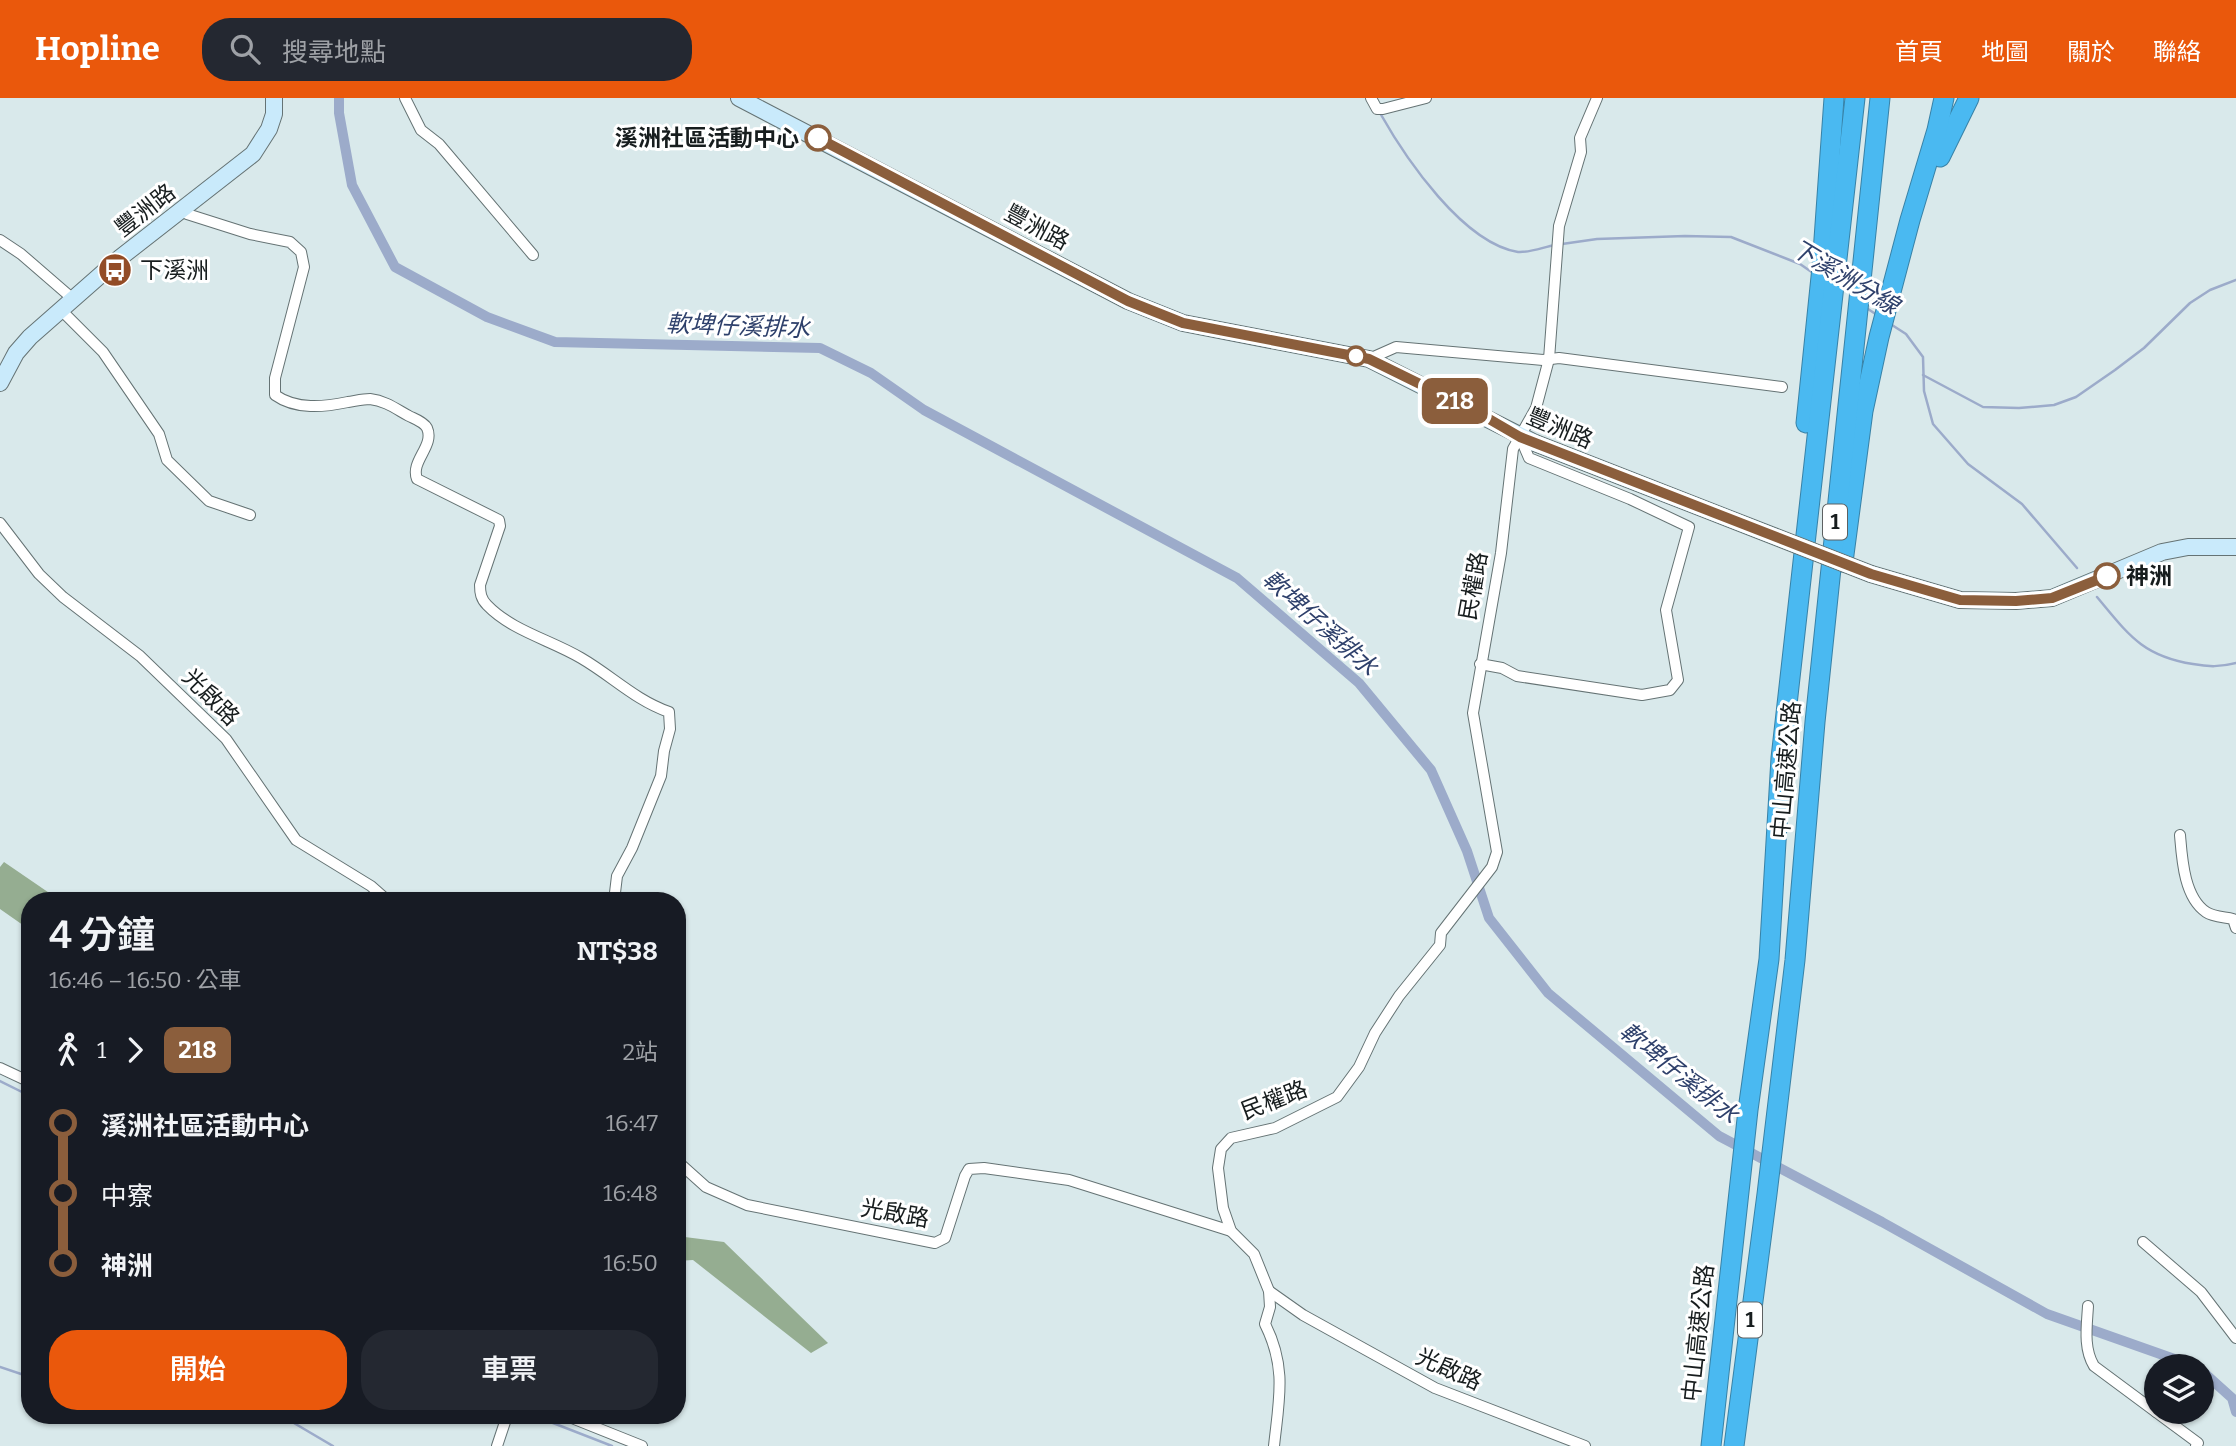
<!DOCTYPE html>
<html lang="zh-TW">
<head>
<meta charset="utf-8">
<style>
	body { margin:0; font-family:Bitter,"Noto Sans TC",serif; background:#242831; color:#f1f3f6; height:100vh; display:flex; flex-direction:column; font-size:26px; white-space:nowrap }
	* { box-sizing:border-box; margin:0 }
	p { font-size:23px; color:#9ea1a6 }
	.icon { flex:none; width:38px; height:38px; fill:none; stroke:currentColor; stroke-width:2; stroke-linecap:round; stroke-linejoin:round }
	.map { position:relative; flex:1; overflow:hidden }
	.details { position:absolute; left:21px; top:794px; width:665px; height:532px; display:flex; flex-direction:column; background:#171b24; border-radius:28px; box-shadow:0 2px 5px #0004 }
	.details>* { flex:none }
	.badge { padding:0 14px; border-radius:10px; font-size:24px; line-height:46px }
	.buttons { position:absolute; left:2144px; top:1256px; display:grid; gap:14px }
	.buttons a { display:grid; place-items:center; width:70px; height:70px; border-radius:50%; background:#171b24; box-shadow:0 2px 5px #0004; font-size:35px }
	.map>.badge { position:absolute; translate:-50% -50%; box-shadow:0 0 0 4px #fff }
	.legs { display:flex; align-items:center; gap:10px; height:77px; padding:0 28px; font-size:23px }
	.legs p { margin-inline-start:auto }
	.summary { display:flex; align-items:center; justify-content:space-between; height:119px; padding:0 28px }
	h1 { font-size:38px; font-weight:600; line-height:52px }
	.button { display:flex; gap:14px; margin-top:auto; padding:14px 28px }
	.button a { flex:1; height:80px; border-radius:28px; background:#ea580c; color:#fff; font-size:28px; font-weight:600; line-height:80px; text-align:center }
	.button a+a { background:#242831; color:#f1f3f6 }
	ul { padding:0 28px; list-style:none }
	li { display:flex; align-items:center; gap:24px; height:70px; font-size:26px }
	li i { display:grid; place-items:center; width:10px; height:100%; margin:0 9px; background:currentColor }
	li i::after { content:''; width:18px; height:18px; margin:-9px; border:5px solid; border-radius:50%; background:#171b24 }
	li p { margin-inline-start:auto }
	li:first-child i { background:linear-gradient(#0000 50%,currentColor 0) }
	li:last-child i { background:linear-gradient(currentColor 50%,#0000 0) }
	header { display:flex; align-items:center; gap:42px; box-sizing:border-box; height:98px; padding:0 35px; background:#ea580c; color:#fff }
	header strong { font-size:33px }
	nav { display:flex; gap:38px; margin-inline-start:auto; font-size:24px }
	.search { width:490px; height:63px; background:#242831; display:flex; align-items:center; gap:18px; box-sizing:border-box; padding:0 24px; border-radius:28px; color:#9ea1a6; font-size:26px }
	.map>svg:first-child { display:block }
	.forest { fill:#95ad91 }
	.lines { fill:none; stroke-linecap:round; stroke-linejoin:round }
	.stream { stroke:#9cabca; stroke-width:2.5 }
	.canal { stroke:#9cabca; stroke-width:10 }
	.street-casing { stroke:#657374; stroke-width:12 }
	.secondary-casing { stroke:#657374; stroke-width:18 }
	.highway-casing { stroke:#3882a7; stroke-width:21 }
	.street { stroke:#fff; stroke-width:10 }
	.secondary { stroke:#c9eafb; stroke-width:16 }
	.highway { stroke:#4ab9f1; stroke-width:19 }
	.secondary-bridge-casing { stroke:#657374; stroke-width:18; stroke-linecap:butt }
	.secondary-bridge { stroke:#c9eafb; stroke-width:16 }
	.line-1-casing { stroke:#fff; stroke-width:16 }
	.line-1 { stroke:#8b5e3c; stroke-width:10 }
	.stop-1-dot { fill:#fff; stroke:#8b5e3c; stroke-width:3.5 }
	.labels { text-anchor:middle; stroke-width:6; stroke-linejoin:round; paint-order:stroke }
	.shield { fill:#fff; stroke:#5d6162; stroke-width:2 }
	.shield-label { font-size:21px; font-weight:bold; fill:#171d1e }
	.stop-label { font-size:23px; font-weight:bold; fill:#171d1e; stroke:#fff; text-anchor:end }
	.street-label { font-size:23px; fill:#171d1e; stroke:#fff }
	.poi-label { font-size:23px; fill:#171d1e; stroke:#fff; text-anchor:start }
	.water-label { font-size:24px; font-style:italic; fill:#2e406b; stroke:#fff }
</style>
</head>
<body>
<header>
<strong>Hopline</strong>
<div class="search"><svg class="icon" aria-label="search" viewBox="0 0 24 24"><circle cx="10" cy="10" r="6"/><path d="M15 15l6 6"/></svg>搜尋地點</div>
<nav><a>首頁</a><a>地圖</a><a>關於</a><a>聯絡</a></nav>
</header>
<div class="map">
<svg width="2236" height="1348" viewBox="0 0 2236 1348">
	<rect width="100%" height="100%" fill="#d9e9eb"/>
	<!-- forest -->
	<g class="forest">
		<path d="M4 764 61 803H30V832L0 811V769Z"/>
		<path d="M677 1138 724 1144 828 1245 811 1255 693 1162 677 1163Z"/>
	</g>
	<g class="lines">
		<!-- stream -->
		<g class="stream">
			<path d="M1380 15C1406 61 1463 145 1518 154 1529 155 1544 149 1555 147"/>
			<path d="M1562 146 1597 141 1685 138 1731 139 1800 166 1813 175"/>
			<path d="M1865 209 1877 217"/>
			<path d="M1892 227 1906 236 1923 259 1924 293 1933 326 1968 366 2022 406 2077 470"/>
			<path d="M1923 277 1983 309 2019 310 2054 307 2076 299 2115 272 2144 250 2190 205 2210 192 2236 182"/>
			<path d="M2097 499C2128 536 2142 558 2193 566 2209 569 2220 569 2236 565"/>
			<path d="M0 983 30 998"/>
			<path d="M0 1269 30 1279"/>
			<path d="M282 1318 333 1348"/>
			<path d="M535 1318 612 1348"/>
		</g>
		<!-- canal -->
		<g class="canal">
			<path d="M339 0V15L352 87 395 169 487 219 555 244 820 250 871 275 924 312 1237 480 1359 585 1431 672 1467 753 1489 820 1548 895 1719 1038 1882 1124 2047 1216 2197 1269"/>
			<path d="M2202 1273 2232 1300 2236 1314"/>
		</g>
		<!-- street casing -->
		<g class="street-casing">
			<g id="street">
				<path d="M405 0 421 32 439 46 533 157"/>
				<path d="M1371 0 1377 11H1383L1426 0"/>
				<path d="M183 111 187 116 250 136 290 144 301 154 304 169 275 280V297C296 312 324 309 348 304 355 303 363 301 370 301 386 303 396 311 409 318 415 321 424 324 427 330 435 348 410 363 417 381L499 422 500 428 480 487C480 495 481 501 487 507 512 533 551 542 581 560 612 578 635 602 669 614L670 631 664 653 661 678 632 750 617 778 614 803"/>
				<path d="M0 142 21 156 73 201"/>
				<path d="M61 212 103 254 159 336 167 362 209 403 250 417"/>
				<path d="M1369 261 1396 249 1543 262 1559 260 1782 289"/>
				<path d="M0 425 39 476 63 499 140 558 226 641 296 742 371 788 388 803"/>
				<path d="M1480 566 1502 570 1517 578 1642 597 1670 592 1678 582 1666 512 1689 429 1630 401 1529 360 1520 339"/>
				<path d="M2180 737C2182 761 2184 799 2206 814 2213 819 2225 819 2233 821L2236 830"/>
				<path d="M0 970 30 984"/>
				<path d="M677 1063 706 1089 747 1107 935 1145 945 1140 965 1078 969 1071 984 1070 1069 1082 1231 1133"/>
				<path d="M2143 1144 2201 1194 2236 1240"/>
				<path d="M1269 1193 1303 1217 1435 1290 1585 1348"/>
				<path d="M2088 1208C2087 1227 2083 1250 2094 1268L2156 1314"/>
				<path d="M2156 1314 2198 1345 2196 1348"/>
				<path d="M567 1318 642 1348"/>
				<path d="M497 1348 507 1318"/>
				<path d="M1274 1348C1279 1301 1287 1270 1265 1226L1270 1209 1269 1193 1254 1156 1231 1133 1223 1110 1218 1070 1221 1051 1231 1040 1275 1030 1337 999 1359 969 1375 935 1399 898 1440 847 1441 835 1492 769 1497 754 1473 615 1501 455 1513 351 1536 310 1549 261 1559 128 1581 54 1580 40 1597 0"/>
			</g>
		</g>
		<!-- secondary casing -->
		<g class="secondary-casing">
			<g id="secondary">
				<path d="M739 0 1128 203 1183 225 1369 261 1535 345"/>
				<path d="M0 285 16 255 30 239 121 159 253 56 269 31 274 16V0"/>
				<path d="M1871 476 1960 502 2016 503 2052 500 2162 454 2188 449H2236"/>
			</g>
		</g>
		<!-- highway casing -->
		<g class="highway-casing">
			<g id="highway">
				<path d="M1940 59 1969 0"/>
				<path d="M1806 325 1822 169 1834 0"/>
				<path d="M1843 464 1863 313 1879 239 1910 122 1937 32 1944 0"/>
				<path d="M1711 1348 1748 1012 1769 861 1781 660 1855 0"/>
				<path d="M1734 1348 1767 1096 1795 862 1815 624 1880 0"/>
			</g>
		</g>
		<!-- street -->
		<use href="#street" class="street"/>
		<!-- secondary -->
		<use href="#secondary" class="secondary"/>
		<!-- highway -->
		<use href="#highway" class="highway"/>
		<!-- secondary-bridge casing -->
		<g class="secondary-bridge-casing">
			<path id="secondary-bridge" d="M1535 345 1871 476"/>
		</g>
		<!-- secondary-bridge -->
		<use href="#secondary-bridge" class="secondary-bridge"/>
	</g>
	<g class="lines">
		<!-- line-1 casing -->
		<g class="line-1-casing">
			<path id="line-1" d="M818 40 1128 203 1183 225 1369 261 1477 314 1520 339 1871 476 1960 502 2016 503 2052 500 2107 478"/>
		</g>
		<!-- line-1 -->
		<use href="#line-1" class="line-1"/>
	</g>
	<!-- icons -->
	<defs>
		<g id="bus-disc" transform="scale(1.75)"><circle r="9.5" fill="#934c26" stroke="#fff"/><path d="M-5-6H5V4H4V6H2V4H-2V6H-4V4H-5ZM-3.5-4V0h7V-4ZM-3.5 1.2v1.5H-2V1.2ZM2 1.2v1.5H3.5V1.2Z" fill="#fff"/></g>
	</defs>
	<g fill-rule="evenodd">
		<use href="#bus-disc" x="115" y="172"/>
	</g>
	<!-- markers -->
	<g class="stop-1-dot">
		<circle cx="818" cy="40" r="12"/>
		<circle cx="1356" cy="258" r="9"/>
		<circle cx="2107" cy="478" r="12"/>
	</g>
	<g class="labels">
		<!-- shield labels -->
		<g class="shield">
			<rect x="1823" y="406.5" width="24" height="35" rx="5"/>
			<rect x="1738" y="1204.5" width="24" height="35" rx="5"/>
		</g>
		<g class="shield-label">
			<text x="1835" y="431">1</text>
			<text x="1750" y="1229">1</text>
		</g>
		<!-- stop labels -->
		<g class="stop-label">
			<text x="799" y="48">溪洲社區活動中心</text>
			<text x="2126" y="486" text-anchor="start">神洲</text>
		</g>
		<!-- street labels -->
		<g class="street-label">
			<text transform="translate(145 112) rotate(-38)" y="8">豐洲路</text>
			<text transform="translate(1037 129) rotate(28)" y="8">豐洲路</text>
			<text transform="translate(1560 330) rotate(23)" y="8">豐洲路</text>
			<text transform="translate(1473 488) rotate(-80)" y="8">民權路</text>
			<text transform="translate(211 599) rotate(45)" y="8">光啟路</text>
			<text transform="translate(1786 672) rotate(-85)" y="8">中山高速公路</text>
			<text transform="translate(1274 1002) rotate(-21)" y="8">民權路</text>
			<text transform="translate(895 1115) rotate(10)" y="8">光啟路</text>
			<text transform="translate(1698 1235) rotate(-84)" y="8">中山高速公路</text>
			<text transform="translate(1449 1271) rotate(24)" y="8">光啟路</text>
		</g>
		<!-- poi labels -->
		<g class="poi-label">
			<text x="140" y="180">下溪洲</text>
		</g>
		<!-- water labels -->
		<g class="water-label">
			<text transform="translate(1845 179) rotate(31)" y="8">下溪洲分線</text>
			<text transform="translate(738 228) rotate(2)" y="8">軟埤仔溪排水</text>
			<text transform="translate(1320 525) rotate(42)" y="8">軟埤仔溪排水</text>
			<text transform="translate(1679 975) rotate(39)" y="8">軟埤仔溪排水</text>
		</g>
	</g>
</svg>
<div class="buttons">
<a><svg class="icon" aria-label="layers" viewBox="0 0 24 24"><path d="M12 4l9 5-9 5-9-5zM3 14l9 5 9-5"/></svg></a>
</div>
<b class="badge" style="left:1455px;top:303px;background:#8b5e3c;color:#fff">218</b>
<section class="details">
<div class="summary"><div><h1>4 分鐘</h1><p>16:46 – 16:50 · 公車</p></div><b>NT$38</b></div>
<div class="legs"><svg class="icon" aria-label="walk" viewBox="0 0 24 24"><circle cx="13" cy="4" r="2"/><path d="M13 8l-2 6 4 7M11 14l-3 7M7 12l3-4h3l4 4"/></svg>1<svg class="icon" aria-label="forward" viewBox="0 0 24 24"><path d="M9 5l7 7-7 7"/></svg><b class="badge" style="background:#8b5e3c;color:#fff">218</b><p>2站</p></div>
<ul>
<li><i style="color:#8b5e3c"></i><b>溪洲社區活動中心</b><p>16:47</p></li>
<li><i style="color:#8b5e3c"></i><span>中寮</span><p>16:48</p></li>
<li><i style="color:#8b5e3c"></i><b>神洲</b><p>16:50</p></li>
</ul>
<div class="button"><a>開始</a><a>車票</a></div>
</section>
</div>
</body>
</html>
